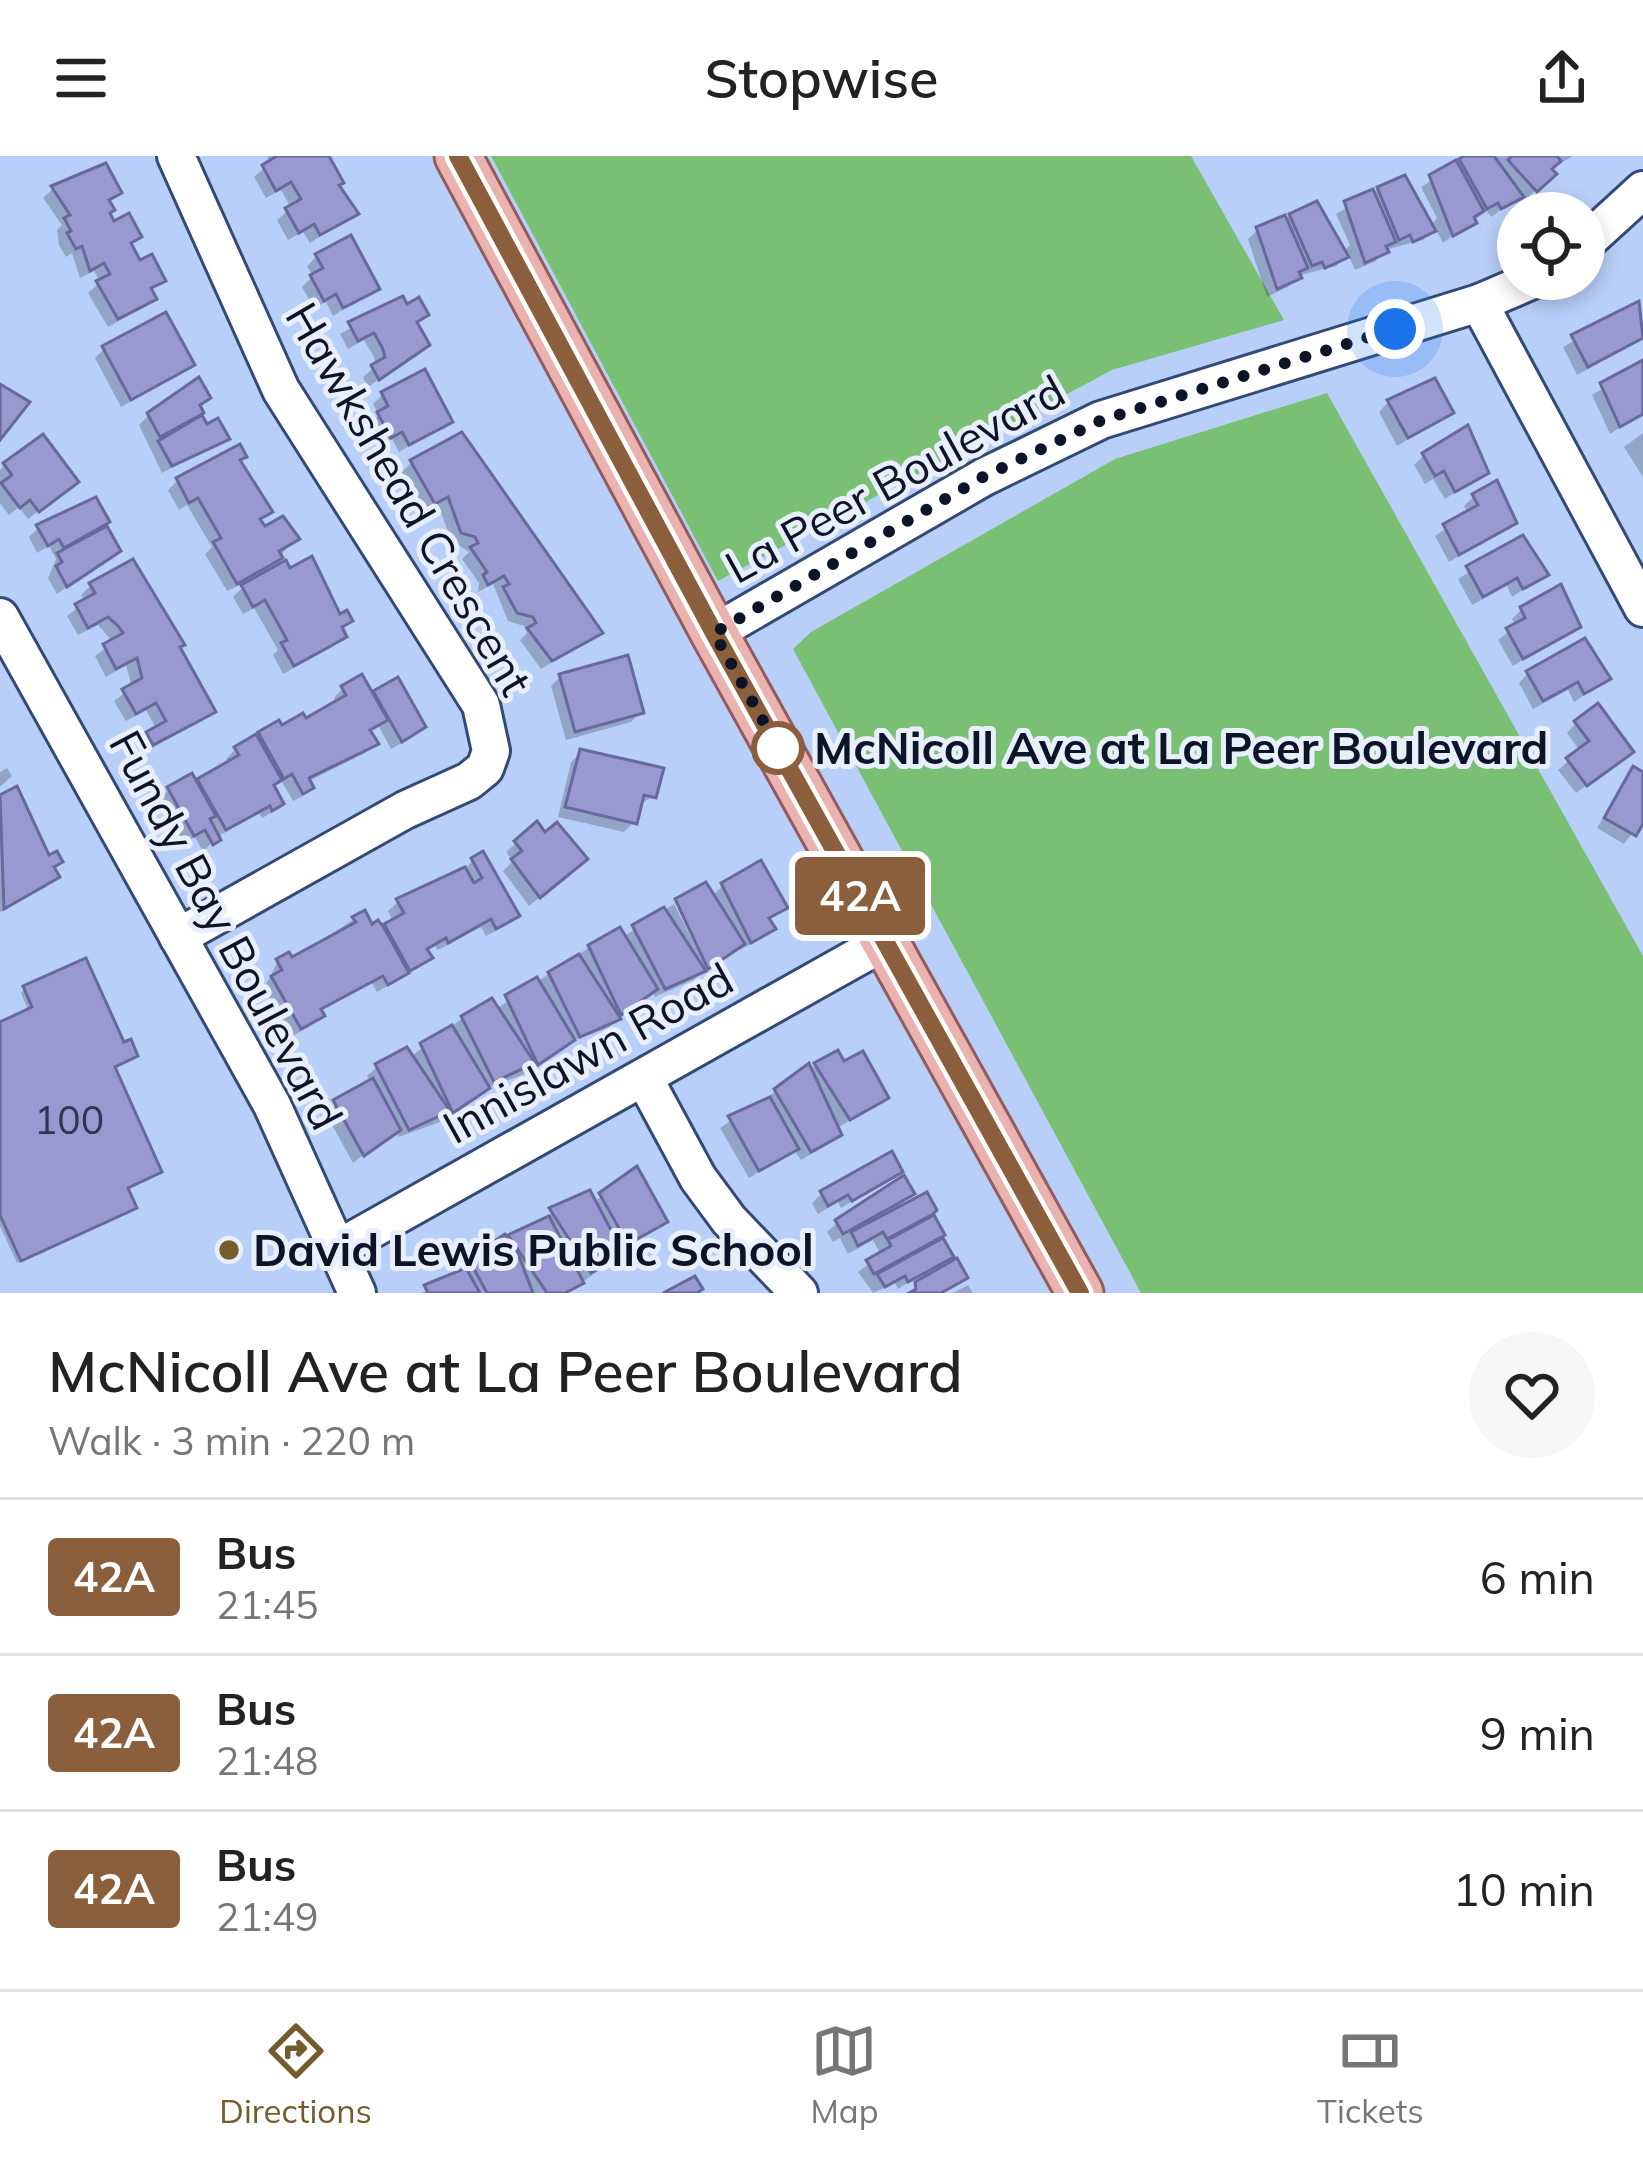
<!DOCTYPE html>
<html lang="en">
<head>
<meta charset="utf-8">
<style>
	body { margin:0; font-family:Mulish,sans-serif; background:#f6f6f6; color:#222; height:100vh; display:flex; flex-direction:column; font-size:45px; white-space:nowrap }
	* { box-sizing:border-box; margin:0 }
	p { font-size:39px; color:#767676 }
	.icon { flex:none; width:66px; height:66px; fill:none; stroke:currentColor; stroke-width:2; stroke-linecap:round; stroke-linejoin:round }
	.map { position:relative; height:1137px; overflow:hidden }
	.side { display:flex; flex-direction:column; background:#fff; flex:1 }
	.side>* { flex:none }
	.badge { padding:0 24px; border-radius:9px; font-size:42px; line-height:78px }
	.fabs { position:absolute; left:1497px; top:36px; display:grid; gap:24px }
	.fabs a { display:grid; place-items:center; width:108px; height:108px; border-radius:50%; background:#fff; box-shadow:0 6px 18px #0003; font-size:60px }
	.you { position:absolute; width:60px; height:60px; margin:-30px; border:9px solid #fff; border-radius:50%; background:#1a73e8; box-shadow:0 0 0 18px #1a73e833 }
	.map>.badge { position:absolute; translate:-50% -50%; box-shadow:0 0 0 6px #fff }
	.round { display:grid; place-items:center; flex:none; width:126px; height:126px; border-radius:63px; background:#f6f6f6 }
	.head { display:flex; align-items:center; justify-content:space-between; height:204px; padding:0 48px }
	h1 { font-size:57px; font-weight:600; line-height:90px }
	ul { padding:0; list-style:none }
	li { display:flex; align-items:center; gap:36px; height:156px; padding:0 48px; border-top:3px solid #e0e0e0 }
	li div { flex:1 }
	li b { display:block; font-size:45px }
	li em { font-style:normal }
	li .badge { min-width:132px; font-weight:700; text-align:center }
	header { display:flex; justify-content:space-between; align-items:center; height:156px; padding:0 48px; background:#fff; font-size:54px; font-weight:600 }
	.menu { display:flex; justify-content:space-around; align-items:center; height:168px; border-top:3px solid #e0e0e0; background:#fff; font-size:33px; color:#767676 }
	.menu a { display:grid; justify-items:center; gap:6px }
	.menu .active { color:#745c2d }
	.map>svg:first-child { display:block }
	.green { fill:#79c074 }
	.shadow { fill:#0003 }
	.building { fill:#9899d0; stroke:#67689c; stroke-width:3 }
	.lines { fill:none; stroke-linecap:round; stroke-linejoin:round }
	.minor-casing { stroke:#334a76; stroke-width:42 }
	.major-casing { stroke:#945b5e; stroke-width:51 }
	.minor { stroke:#fff; stroke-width:36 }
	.major { stroke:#ebb3b0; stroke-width:45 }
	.line-casing { stroke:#fff; stroke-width:27 }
	.line { stroke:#8b5e3c; stroke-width:18 }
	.walk { stroke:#0b1527; stroke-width:12; stroke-dasharray:0 21.6 }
	.stop-dot { fill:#fff; stroke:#8b5e3c; stroke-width:6 }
	.poi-dot { fill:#745c2d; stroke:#e9effa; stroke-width:4.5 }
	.labels { text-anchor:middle; stroke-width:10; stroke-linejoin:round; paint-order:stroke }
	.number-label { font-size:39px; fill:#2e3651 }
	.street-label { font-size:45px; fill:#0b1527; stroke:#e9effa }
	.stop-label { font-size:45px; font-weight:bold; fill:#0b1527; stroke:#e9effa; text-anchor:start }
	.poi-label { font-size:45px; font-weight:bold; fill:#0b1527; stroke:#e9effa; text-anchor:start }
</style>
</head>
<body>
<header><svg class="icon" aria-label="menu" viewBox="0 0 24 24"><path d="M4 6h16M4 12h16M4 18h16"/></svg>Stopwise<svg class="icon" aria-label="share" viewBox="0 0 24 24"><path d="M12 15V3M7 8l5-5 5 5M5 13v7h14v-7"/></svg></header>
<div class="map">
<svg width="1643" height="1137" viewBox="0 0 1643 1137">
	<rect width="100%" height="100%" fill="#b8cff9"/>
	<!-- green -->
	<g class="green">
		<path d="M491 0H1191L1284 164 1112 214 718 425Z"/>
		<path d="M1327 237 1643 800V1137H1141L793 493 811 476 1115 303Z"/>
	</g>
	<!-- shadow -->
	<g class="shadow">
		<path d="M268 0H319L355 58 310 87 303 76 288 84 277 64 291 52 281 34 266 42 254 21 268 9Z"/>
		<path d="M1471 0H1573L1549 14 1553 18 1526 43 1522 38 1491 61 1487 55 1443 87 1435 72 1423 84 1384 94 1376 105 1355 114 1348 98 1336 110 1297 120 1288 131 1267 141 1248 83 1258 74 1290 60 1343 96 1350 89 1336 58 1378 34 1430 70 1437 62 1421 31Z"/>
		<path d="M53 33 118 36 107 47V58L113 69 138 80 129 89 139 108 162 124 149 135 153 142 143 152 108 171 88 137 100 126 94 115 80 122 72 97 66 101 59 89 57 74 62 69 43 42Z"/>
		<path d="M317 100 376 132 333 160 326 146 314 152 302 131 313 120 307 110Z"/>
		<path d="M402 144 406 152 425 158 415 168 427 189 368 231 363 221 376 210 374 201 364 184 348 193 340 178Z"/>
		<path d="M1638 149 1643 183 1577 219 1563 191Z"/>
		<path d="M104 193 191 209 121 251 95 202Z"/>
		<path d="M1643 207V256L1610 278 1592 239Z"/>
		<path d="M382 239 449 266 399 296 392 283 381 289 370 268 379 259 373 248Z"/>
		<path d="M1388 246 1450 257 1397 290 1379 256Z"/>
		<path d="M197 251 206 272 227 282 162 317 139 269 149 259Z"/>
		<path d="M1643 277V321L1624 291Z"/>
		<path d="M1424 299 1486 316 1445 343 1433 323 1425 328 1414 309Z"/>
		<path d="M238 306 269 355 259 365 263 374 296 383 262 419 349 464 334 490 283 518 273 499 278 494 254 452 243 458 233 441 249 425 227 435 205 398 212 391 187 349 179 354 168 334 177 325Z"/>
		<path d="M412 306 599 477 541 513 520 484 527 477 524 470 508 465 493 428 478 436 479 427 462 403 469 396 451 384 438 348 425 356 402 316Z"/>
		<path d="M5 309 65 335 28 363 19 351 9 359 0 347V314Z"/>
		<path d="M1496 328 1514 367 1449 406 1435 380 1468 358 1464 350 1473 341Z"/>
		<path d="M103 369 117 394 57 438 48 422 56 403 49 390 37 397 29 381 38 372Z"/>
		<path d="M1522 383 1545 419 1512 441 1507 430 1472 449 1458 423Z"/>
		<path d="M91 429 177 492 212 556 202 565 143 597 138 588 157 574 146 554 126 565 114 545 132 531 126 509 106 521 95 500 113 486 98 469 78 479 67 460 85 446 81 439Z"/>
		<path d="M1522 453 1577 470 1513 510 1498 484 1516 470 1512 463Z"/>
		<path d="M1528 517 1607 523 1574 546 1568 534 1533 553 1519 527Z"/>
		<path d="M560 521 641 556 631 566 566 584 551 530Z"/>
		<path d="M396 525 423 571 413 581 391 593 379 571 368 577 375 588 365 597 307 626 310 631 301 641 293 645 282 626 272 631 280 647 271 657 262 662 259 657 217 681 203 696 195 681 184 687 159 643 169 634 194 628 230 608 226 603 236 593 259 579 302 561 305 566 337 548 334 542 343 532 371 539Z"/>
		<path d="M1576 567 1620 605 1576 637 1558 614 1580 595 1567 577Z"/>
		<path d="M581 596 654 640 638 649 634 666 624 676 558 661 571 606Z"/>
		<path d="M7 612 12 620 0 631V616Z"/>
		<path d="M1634 614 1643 619V664L1624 688 1597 672Z"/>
		<path d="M16 635 48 704 59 706 46 731 0 756V644Z"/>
		<path d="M516 687 574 713 529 750 503 715 513 705 506 696Z"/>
		<path d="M473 704 516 759 507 769 486 780 481 771 438 794 435 790 425 795 429 802 419 811 377 836 372 827 319 856 312 869 291 881 264 832 278 805H291L354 763 381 775 394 767 388 755 398 746 462 716Z"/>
		<path d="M723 729 784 751 767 765 772 773 762 782 740 794 738 790 693 824 655 841 652 835 608 872 569 886 525 918 484 933 440 966 399 981 395 975 353 1007 325 956 371 927 367 920 377 911 410 901 463 862 496 853 590 791 623 781 674 748 701 801 706 798 712 741Z"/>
		<path d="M25 833 135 900 112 912 159 1016 125 1033 133 1052 129 1056 17 1107 0 1070V869L29 856 21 837Z"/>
		<path d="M816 909 886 942 836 973 839 978 829 988 801 1004 794 993 749 1022 720 972Z"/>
		<path d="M900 1016 841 1052 838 1046 818 1058 812 1047 821 1038Z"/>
		<path d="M588 1038 593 1048 601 1040 664 1065 568 1137H421L463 1118 470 1105 507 1081Z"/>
		<path d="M911 1038 893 1056 929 1057 950 1100 898 1133 895 1127 873 1137 858 1116 881 1099 873 1084 848 1098 840 1082 833 1086 827 1076 837 1067Z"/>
		<path d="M968 1129 973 1137H953Z"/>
	</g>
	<!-- building -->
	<g class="building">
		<path d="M329 0 344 27 339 29 359 58 320 79 314 68 299 77 285 52 301 43 291 26 276 35 262 9 277 0Z"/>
		<path d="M1464 0H1494L1524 41 1501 53 1498 47 1487 53 1459 3Z"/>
		<path d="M1512 0H1557L1561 5 1552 13 1557 18 1537 36 1508 4Z"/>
		<path d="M1456 4 1484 55 1474 61 1477 67 1453 80 1429 19Z"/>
		<path d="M106 7 122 37 109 44 115 54 110 57 114 65 129 57 142 81 131 87 140 104 152 98 166 125 151 132 157 143 118 163 96 125 110 118 104 107 90 115 82 90 76 93 67 77 71 75 64 62 70 59 51 30Z"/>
		<path d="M1405 19 1436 75 1413 86 1410 79 1399 84 1377 31Z"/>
		<path d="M1373 33 1396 86 1386 90 1389 96 1365 107 1344 45Z"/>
		<path d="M1317 45 1349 101 1325 112 1322 106 1312 110 1289 58Z"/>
		<path d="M1285 59 1308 112 1299 116 1302 122 1277 133 1256 71Z"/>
		<path d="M351 79 380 133 343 152 336 138 324 145 310 119 323 112 315 98Z"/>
		<path d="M403 140 407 148 419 141 429 159 417 166 430 189 379 224 371 209 385 201 382 191 374 177 358 185 348 166Z"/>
		<path d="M1639 145 1643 182 1588 211 1571 179Z"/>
		<path d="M166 156 195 209 131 244 102 190Z"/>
		<path d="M1643 204V258L1620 271 1600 227Z"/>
		<path d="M425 213 453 266 409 289 402 276 391 282 377 256 388 250 381 236Z"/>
		<path d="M199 221 211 242 200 249 204 257 160 281 147 257Z"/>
		<path d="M1435 222 1454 257 1408 282 1387 244Z"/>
		<path d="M0 228 30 246 0 284Z"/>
		<path d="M202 259 207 268 218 262 230 283 172 310 158 285Z"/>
		<path d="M1468 269 1489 317 1455 336 1444 315 1435 320 1422 297Z"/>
		<path d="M462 276 603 477 552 505 527 472 536 467 533 461 517 457 503 431 509 428 504 420 488 429 483 419 487 416 470 391 478 387 475 381 461 377 448 341 435 348 410 304Z"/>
		<path d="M43 278 79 326 39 356 30 344 20 352 1 327 12 319 3 307Z"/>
		<path d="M240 288 247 301 240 304 273 356 260 363 265 370 283 360 300 383 279 395 283 402 237 428 213 386 221 382 198 342 189 347 176 322Z"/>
		<path d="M1497 324 1517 367 1459 399 1443 368 1478 349 1472 338Z"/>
		<path d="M96 341 110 366 64 392 59 383 48 390 36 369Z"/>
		<path d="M107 370 121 395 67 431 56 410 62 406 57 397Z"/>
		<path d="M1523 379 1549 419 1523 433 1517 422 1483 441 1466 410Z"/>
		<path d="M312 400 340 458 347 454 353 465 342 471 347 481 294 510 281 487 287 484 265 444 253 451 241 429 286 404 290 412Z"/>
		<path d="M133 403 185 489 180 491 216 556 153 589 146 576 166 565 156 547 136 558 122 533 142 522 137 502 116 513 103 488 123 477 118 470 108 461 88 472 75 448 95 437 89 427Z"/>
		<path d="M1561 428 1581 471 1523 503 1506 472 1525 462 1520 451Z"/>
		<path d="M1585 482 1611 523 1584 538 1578 526 1543 545 1526 515Z"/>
		<path d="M628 499 644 557 575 576 559 518Z"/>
		<path d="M362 518 388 564 370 574 379 588 309 622 314 632 303 638 292 618 284 623 258 576 279 564 282 569 303 557 306 562 346 539 341 530Z"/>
		<path d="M398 521 426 571 402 586 373 535Z"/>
		<path d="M1598 547 1634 596 1587 630 1566 602 1589 585 1574 565Z"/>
		<path d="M256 578 282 624 274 629 284 648 272 655 270 650 226 674 197 623 239 599 234 591Z"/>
		<path d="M580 593 664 612 656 642 644 639 637 668 565 651Z"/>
		<path d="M1633 610 1643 616V668L1636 680 1604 662Z"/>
		<path d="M192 617 216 660 210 663 221 684 213 689 205 674 194 680 167 631Z"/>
		<path d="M17 630 49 699 57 695 63 706 54 711 60 721 4 753 0 639Z"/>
		<path d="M537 665 545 676 557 666 588 703 540 742 511 703 522 695 514 685Z"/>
		<path d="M483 695 520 760 496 773 491 763 448 787 446 782 427 793 433 802 410 815 384 768 404 757 396 743 465 711 474 727 482 722 471 702Z"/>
		<path d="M761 704 788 752 769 762 776 773 751 787 721 727Z"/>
		<path d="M706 726 745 788 708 813 675 743Z"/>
		<path d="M664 751 706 815 665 833 632 769Z"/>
		<path d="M365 754 372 768 378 764 383 770 409 817 388 829 383 820 321 853 325 860 301 873 271 820 282 814 276 803 289 796 292 801 356 766 352 761Z"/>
		<path d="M620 771 658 833 621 859 588 789Z"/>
		<path d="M579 798 621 863 580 881 548 816Z"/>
		<path d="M86 802 124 886 131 883 138 900 115 911 162 1016 128 1032 137 1052 21 1105 0 1059V866L32 851 23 830Z"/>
		<path d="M537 821 575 884 538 909 505 839Z"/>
		<path d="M492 842 535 907 494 926 461 860Z"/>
		<path d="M452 869 490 932 453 957 420 887Z"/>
		<path d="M407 891 450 955 409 974 375 908Z"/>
		<path d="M838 894 844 905 863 895 889 942 850 964 814 907Z"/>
		<path d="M809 907 842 979 811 996 774 933Z"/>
		<path d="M373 922 401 974 364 1000 333 944Z"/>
		<path d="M770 941 799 993 759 1015 728 960Z"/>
		<path d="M892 995 903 1016 852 1045 848 1039 828 1050 820 1035Z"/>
		<path d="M637 1010 668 1066 628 1088 599 1037Z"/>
		<path d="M904 1019 915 1038 843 1078 835 1064Z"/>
		<path d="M590 1034 624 1099 591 1117 549 1052Z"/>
		<path d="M927 1036 937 1054 933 1058 887 1083 883 1076 858 1090 851 1076Z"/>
		<path d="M934 1059 945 1079 874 1118 866 1104 891 1090 888 1084Z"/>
		<path d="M549 1060 584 1127 565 1137H547L508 1079Z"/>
		<path d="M505 1078 520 1103 533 1137H487L468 1102Z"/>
		<path d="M943 1082 954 1101 908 1126 905 1120 885 1131 877 1118Z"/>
		<path d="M957 1102 968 1122 941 1137H909L916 1133 915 1126Z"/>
		<path d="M466 1112 480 1137H428L424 1129Z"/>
		<path d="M695 1120 703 1133 697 1137H663Z"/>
	</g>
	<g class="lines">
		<!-- minor casing -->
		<g class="minor-casing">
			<g id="minor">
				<path d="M176 0 281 234 481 549 491 595 485 612 469 625 405 654 178 781"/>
				<path d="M1584 88 1643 34"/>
				<path d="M1479 147 1643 452"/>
				<path d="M0 461 272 949 357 1137"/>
				<path d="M714 477 984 321 1101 264 1479 147 1535 123"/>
				<path d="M644 922 698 1022 729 1064 799 1137"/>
				<path d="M337 1093 886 785"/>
			</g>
		</g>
		<!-- major casing -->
		<g class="major-casing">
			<path id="major" d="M458 0 714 477 1080 1137"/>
		</g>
		<!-- minor -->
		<use href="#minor" class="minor"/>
		<!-- major -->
		<use href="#major" class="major"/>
	</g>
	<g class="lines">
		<!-- line casing -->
		<g class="line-casing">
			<path id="line" d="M458 0 714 477 1080 1137"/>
		</g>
		<!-- line -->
		<use href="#line" class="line"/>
		<!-- walk -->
		<path class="walk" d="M778 592 781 597 714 477 983 321 1102 264 1395 173"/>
	</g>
	<!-- markers -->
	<circle class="stop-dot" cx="778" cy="592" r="24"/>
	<circle class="poi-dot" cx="229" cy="1094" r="12"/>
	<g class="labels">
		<!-- number labels -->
		<g class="number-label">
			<text x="69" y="978">100</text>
		</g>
		<!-- street labels -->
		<g class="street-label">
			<text transform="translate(895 323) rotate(-29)" y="16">La Peer Boulevard</text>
			<text transform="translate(409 343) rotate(60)" y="16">Hawkshead Crescent</text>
			<text transform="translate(226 774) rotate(62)" y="16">Fundy Bay Boulevard</text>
			<text transform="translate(588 897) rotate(-29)" y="16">Innislawn Road</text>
		</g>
		<!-- stop labels -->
		<g class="stop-label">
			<text x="814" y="608">McNicoll Ave at La Peer Boulevard</text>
		</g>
		<!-- poi labels -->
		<g class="poi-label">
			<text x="253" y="1110">David Lewis Public School</text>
		</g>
	</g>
</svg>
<div class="fabs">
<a><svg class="icon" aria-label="locate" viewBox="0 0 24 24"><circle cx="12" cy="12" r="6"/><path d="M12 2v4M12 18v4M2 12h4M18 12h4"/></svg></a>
</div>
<div class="you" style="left:1395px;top:173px"></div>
<b class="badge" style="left:860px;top:740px;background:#8b5e3c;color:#fff">42A</b>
</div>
<section class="side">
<div class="head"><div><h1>McNicoll Ave at La Peer Boulevard</h1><p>Walk · 3 min · 220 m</p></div><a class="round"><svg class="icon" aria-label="heart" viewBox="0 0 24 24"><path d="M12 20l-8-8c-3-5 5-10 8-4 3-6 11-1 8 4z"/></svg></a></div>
<ul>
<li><span class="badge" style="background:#8b5e3c;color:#fff">42A</span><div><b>Bus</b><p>21:45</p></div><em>6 min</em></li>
<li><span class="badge" style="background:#8b5e3c;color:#fff">42A</span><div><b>Bus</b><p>21:48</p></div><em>9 min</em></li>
<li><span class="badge" style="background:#8b5e3c;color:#fff">42A</span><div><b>Bus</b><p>21:49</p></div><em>10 min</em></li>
</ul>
</section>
<nav class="menu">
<a class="active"><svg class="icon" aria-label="directions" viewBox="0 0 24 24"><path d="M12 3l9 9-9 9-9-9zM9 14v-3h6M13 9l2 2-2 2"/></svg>Directions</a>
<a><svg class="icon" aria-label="map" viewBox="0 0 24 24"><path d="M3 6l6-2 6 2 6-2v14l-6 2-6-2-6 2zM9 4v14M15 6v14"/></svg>Map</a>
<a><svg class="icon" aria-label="tickets" viewBox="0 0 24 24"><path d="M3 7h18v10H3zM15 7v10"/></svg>Tickets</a>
</nav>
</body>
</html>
